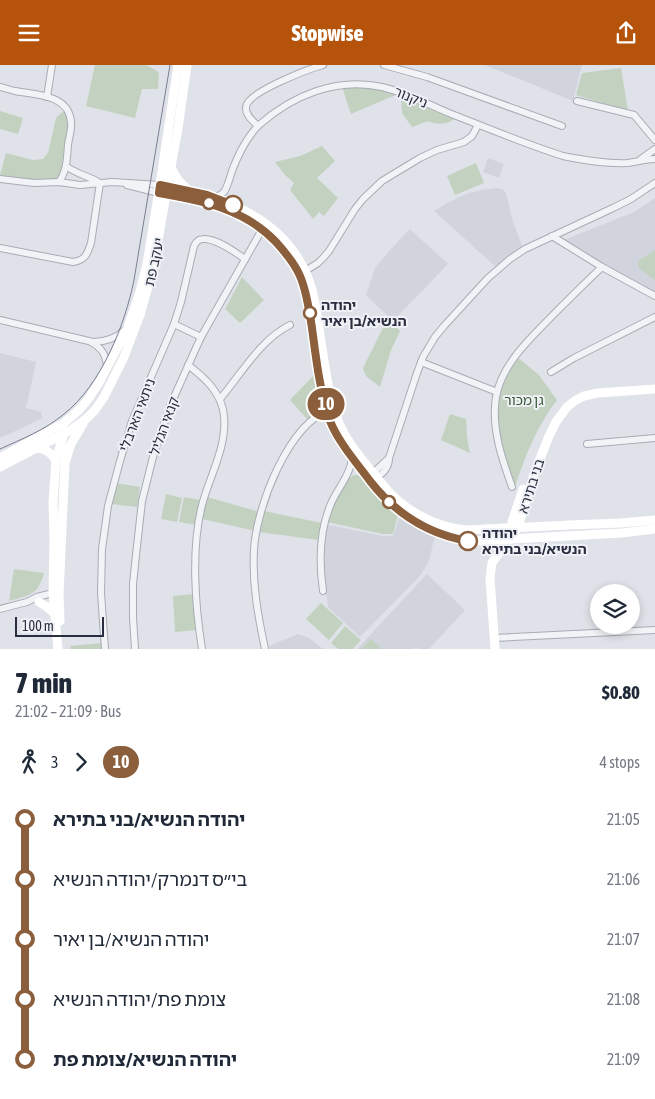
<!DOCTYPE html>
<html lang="en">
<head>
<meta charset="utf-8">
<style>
	body { margin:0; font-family:"Asap Condensed","Noto Sans Hebrew",sans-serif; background:#f6f6f7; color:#1f2937; height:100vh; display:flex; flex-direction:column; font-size:19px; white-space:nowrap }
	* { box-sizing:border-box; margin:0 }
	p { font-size:16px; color:#747a83 }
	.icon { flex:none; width:28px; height:28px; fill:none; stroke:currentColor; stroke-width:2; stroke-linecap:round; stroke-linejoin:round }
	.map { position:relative; height:584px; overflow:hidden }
	.side { display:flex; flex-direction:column; background:#fff; flex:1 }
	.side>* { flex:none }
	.badge { padding:0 10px; border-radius:16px; font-size:18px; line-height:32px }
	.fabs { position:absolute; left:590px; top:519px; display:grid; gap:10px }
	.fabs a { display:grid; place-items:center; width:50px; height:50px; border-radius:50%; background:#fff; box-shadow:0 2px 8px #0003; font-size:25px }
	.scale { position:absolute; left:15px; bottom:12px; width:89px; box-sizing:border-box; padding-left:5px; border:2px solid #282e3f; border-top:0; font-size:14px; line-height:18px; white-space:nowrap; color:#282e3f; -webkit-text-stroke:4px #eff1f6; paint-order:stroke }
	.map>.badge { position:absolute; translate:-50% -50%; box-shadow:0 0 0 2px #fff }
	.legs { display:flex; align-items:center; gap:8px; height:55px; padding:0 15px; font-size:16px }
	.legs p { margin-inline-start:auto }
	.head { display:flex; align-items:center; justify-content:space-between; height:85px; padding:0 15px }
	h1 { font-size:28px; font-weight:800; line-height:38px }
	ul { padding:0 15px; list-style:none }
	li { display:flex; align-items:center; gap:18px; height:60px; font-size:19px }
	li i { display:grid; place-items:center; width:8px; height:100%; margin:0 6px; background:currentColor }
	li i::after { content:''; width:12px; height:12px; margin:-6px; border:4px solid; border-radius:50%; background:#fff }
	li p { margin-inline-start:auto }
	li:first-child i { background:linear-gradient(#0000 50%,currentColor 0) }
	li:last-child i { background:linear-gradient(currentColor 50%,#0000 0) }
	header { display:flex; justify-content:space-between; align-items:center; height:65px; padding:0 15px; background:#b45309; color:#fff; font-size:22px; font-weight:800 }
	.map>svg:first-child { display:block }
	.built { fill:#d1d4dd }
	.green { fill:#c3d2c0 }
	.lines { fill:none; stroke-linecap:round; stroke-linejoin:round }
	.street-casing { stroke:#a8acb5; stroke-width:8 }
	.street { stroke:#f2f3f7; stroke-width:6 }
	.secondary { stroke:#fff; stroke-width:9 }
	.tram { stroke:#797f92; stroke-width:1 }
	.line-1-casing { stroke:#fff; stroke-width:11 }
	.line-1 { stroke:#8b5e3c; stroke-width:8 }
	.stop-1-dot { fill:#fff; stroke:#8b5e3c; stroke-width:2.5 }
	.labels { text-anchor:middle; stroke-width:4; stroke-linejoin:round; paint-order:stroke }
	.street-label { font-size:14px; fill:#282e3f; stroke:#eff1f6 }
	.stop-label { font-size:14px; font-weight:bold; fill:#282e3f; stroke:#eff1f6; text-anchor:start }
	.park-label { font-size:14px; fill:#385b36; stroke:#eff1f6 }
</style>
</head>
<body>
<header><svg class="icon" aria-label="menu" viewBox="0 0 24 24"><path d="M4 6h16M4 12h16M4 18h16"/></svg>Stopwise<svg class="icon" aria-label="share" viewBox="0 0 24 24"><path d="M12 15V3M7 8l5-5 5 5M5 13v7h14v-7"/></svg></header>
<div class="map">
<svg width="655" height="584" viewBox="0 0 655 584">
	<rect width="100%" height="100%" fill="#dfe2e8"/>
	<!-- built -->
	<g class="built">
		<path d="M485 0H582L573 36Z"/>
		<path d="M488 93 504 99 499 113 483 107Z"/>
		<path d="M495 123 502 124 506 128 513 157 523 183 497 203 434 146 447 138 469 128 482 125Z"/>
		<path d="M655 133V227L602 198 564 175 634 147Z"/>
		<path d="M410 164 448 199 393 256 366 230 375 203 390 185Z"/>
		<path d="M0 288 36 297 26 343 41 347 42 353 20 364 0 373Z"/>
		<path d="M400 451 435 470 429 496 420 511 360 572 328 542 321 484 325 459 382 471H393Z"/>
		<path d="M427 509 465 545 429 584H418L416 582 414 584H357Z"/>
		<path d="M298 569 309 573 323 584H270L269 581Z"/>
	</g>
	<!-- green -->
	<g class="green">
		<path d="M95 0H146L159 7 158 24H142L135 53 86 41Z"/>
		<path d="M621 3 628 46 576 30 582 8Z"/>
		<path d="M361 21 384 24 398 29 351 49 342 22Z"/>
		<path d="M401 30 455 53C449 60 436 60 428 56L412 62 402 48Z"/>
		<path d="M0 46 23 53 18 69 0 64Z"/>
		<path d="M67 46 69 55 63 105 60 111 55 116 28 115 0 110 6 88 33 95 43 94 48 88 56 53 61 48Z"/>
		<path d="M322 81 335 96 317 113 338 133 324 151 319 147 313 154 290 125 294 118 285 110 275 97 300 91Z"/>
		<path d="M476 98 484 118 455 130 447 111Z"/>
		<path d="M655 185V215L639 203 638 196Z"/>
		<path d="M242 212 264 235 240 258 225 244Z"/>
		<path d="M388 254 400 266 391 285 380 322 366 311 363 304C366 295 371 288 375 279 379 271 383 262 388 254Z"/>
		<path d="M517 292 539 310 557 335C537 361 525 391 515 422 503 392 489 346 503 315 507 307 513 300 517 292Z"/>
		<path d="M315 309 322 346 308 355 290 335Z"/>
		<path d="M450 349 466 354 467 372 470 388 441 375Z"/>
		<path d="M354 410H357L362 412 398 450 393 469H383L327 457C332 445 342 415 354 410Z"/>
		<path d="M116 418 140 422 137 442 111 439Z"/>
		<path d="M166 429 182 433 177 457 161 454Z"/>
		<path d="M184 432 200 435 196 460 179 457Z"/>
		<path d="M207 432 260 447 256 466 202 454Z"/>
		<path d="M264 446 322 458 319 475 259 467Z"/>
		<path d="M14 504 44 508C38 530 30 530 9 536Z"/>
		<path d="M194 529 197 565 175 567 173 531Z"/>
		<path d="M321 538 343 558 329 575 306 554Z"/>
		<path d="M345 561 361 575 353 584H338L331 578Z"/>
		<path d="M371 574 382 584H361Z"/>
		<path d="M104 578V584H71L70 581Z"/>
	</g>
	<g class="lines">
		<!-- street casing -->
		<g class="street-casing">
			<g id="street">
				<path d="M384 0 427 12 562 61"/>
				<path d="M0 22C5 23 10 25 15 26 35 30 69 29 71 57 72 64 69 72 68 80 67 92 67 106 59 117"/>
				<path d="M47 32 52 0"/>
				<path d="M577 36 634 50 655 75"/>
				<path d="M258 61C253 56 245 50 246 42 247 27 309 4 323 0"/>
				<path d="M641 94 655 84"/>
				<path d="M66 101C76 109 89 111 100 118"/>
				<path d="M0 114 34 118 59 117 80 120 112 117 160 120"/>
				<path d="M127 120 159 128"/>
				<path d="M214 133C218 131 221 130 224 127 228 121 230 112 232 106 238 90 247 72 259 60 293 30 337 12 382 22 404 27 428 39 449 48 487 63 525 79 563 91 583 95 607 99 627 98 637 97 646 94 655 94"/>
				<path d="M552 171 602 202 655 231"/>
				<path d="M0 183 73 197C86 195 87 189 91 178L100 118"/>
				<path d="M302 208 318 198 323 193 329 186 355 144 363 134 382 116 420 93 437 85 464 77 472 71 478 60"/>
				<path d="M0 255 93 277C106 277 116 273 125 265"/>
				<path d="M174 259 201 272"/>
				<path d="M91 277C102 283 106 290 107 302"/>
				<path d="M421 297 497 327"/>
				<path d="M188 300C205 313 222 328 224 351 227 382 210 410 202 440 191 483 195 540 202 584"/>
				<path d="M551 307 574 293 655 252"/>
				<path d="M220 334C241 309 261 274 290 260"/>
				<path d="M587 379 655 373"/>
				<path d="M371 411 373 408 388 394"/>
				<path d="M374 413C383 410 389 402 389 393L417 308 423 292 435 272 444 261 488 213 510 194 525 184 613 143 631 134 655 118"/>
				<path d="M512 422C502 394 491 363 496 332 502 298 532 272 555 248 570 233 586 217 602 202"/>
				<path d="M323 526C319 498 319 468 330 441 336 425 351 410 352 392"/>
				<path d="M0 544 27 537 37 532 53 528"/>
				<path d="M494 573 655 565"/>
				<path d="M105 584 101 528 102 484 108 441 120 396 132 356 174 259 181 237 194 181C196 177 199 174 203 174 216 173 235 187 245 194"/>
				<path d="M135 584 133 553V519L136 490 142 436 154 388 170 341 201 272 264 161"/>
				<path d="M265 584C258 551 252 518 254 485 256 444 288 358 330 345"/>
			</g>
		</g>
		<!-- street -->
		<use href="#street" class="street"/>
		<!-- secondary -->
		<g class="secondary">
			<path d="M171 103 178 115 188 125"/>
			<path d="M160 120C230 131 301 160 315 238 320 266 323 295 329 324 331 334 333 344 337 353 346 378 366 399 382 419 402 444 433 462 466 465L569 460 621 458 655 455"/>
			<path d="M159 128C201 135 244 144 275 176 285 186 294 198 300 210 312 237 312 273 317 303 321 321 324 341 331 358 338 375 350 391 362 405 369 414 376 423 383 432 406 457 440 471 473 476L622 468 655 464"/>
			<path d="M60 378 64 387 65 398 59 529 60 556"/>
			<path d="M37 383C46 384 54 389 56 398"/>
			<path d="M0 393 64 358 80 344 89 333 100 316 128 262 139 230 147 199 161 113 178 0"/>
			<path d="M66 395 71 379 83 359"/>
			<path d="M0 402 71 365 86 354 95 345 104 332 124 292 140 250 153 203 178 63 187 0"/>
			<path d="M510 468 512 457 523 424"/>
			<path d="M39 537 47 542 54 548"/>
			<path d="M58 584 53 528 54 475 53 437 56 394 65 366"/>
			<path d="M495 584 490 513 492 498 518 462 534 409 549 371 556 357 567 342 576 335 584 331 598 328 655 324"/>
		</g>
		<!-- tram -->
		<path class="tram" d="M0 384C22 374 45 365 64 349 101 320 125 260 134 215L170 0"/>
	</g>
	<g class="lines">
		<!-- line-1 casing -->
		<g class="line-1-casing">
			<path id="line-1" d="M233 140 207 130 160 120 159 128C201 135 245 144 276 177 285 187 295 199 300 211 307 227 309 245 312 263 316 293 320 328 330 356 339 378 356 397 370 416 395 448 428 469 468 476"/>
		</g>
		<!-- line-1 -->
		<use href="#line-1" class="line-1"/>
	</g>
	<!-- markers -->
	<g class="stop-1-dot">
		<circle cx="209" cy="138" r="6"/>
		<circle cx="233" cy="140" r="9"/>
		<circle cx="310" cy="248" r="6"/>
		<circle cx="389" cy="437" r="6"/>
		<circle cx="468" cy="476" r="9"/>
	</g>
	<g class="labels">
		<!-- street labels -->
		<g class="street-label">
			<text transform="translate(411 32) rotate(22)" y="5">ניקנור</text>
			<text transform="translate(154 197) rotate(-78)" y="5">יעקב פת</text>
			<text transform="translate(137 350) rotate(-69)" y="5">ניתאי הארבלי</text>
			<text transform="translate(164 361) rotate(-70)" y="5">קנאי הגליל</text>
			<text transform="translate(531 421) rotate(-72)" y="5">בני בתירא</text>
		</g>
		<!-- stop labels -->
		<g class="stop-label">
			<text x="321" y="245">יהודה<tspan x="321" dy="16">הנשיא/בן יאיר</tspan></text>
			<text x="482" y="473">יהודה<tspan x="482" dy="16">הנשיא/בני בתירא</tspan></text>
		</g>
		<!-- park labels -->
		<g class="park-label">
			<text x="524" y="340">גן מכור</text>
		</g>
	</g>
</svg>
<div class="fabs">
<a><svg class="icon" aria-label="layers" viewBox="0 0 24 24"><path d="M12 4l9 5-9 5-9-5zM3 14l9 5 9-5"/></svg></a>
</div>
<div class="scale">100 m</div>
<b class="badge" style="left:326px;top:339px;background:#8b5e3c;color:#fff">10</b>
</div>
<section class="side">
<div class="head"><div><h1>7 min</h1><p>21:02 – 21:09 · Bus</p></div><b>$0.80</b></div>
<div class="legs"><svg class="icon" aria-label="walk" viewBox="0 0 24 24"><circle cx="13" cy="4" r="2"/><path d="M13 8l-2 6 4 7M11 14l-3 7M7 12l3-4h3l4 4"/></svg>3<svg class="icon" aria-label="forward" viewBox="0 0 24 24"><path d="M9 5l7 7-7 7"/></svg><b class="badge" style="background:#8b5e3c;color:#fff">10</b><p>4 stops</p></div>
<ul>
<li><i style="color:#8b5e3c"></i><b>יהודה הנשיא/בני בתירא</b><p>21:05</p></li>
<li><i style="color:#8b5e3c"></i><span>בי״ס דנמרק/יהודה הנשיא</span><p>21:06</p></li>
<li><i style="color:#8b5e3c"></i><span>יהודה הנשיא/בן יאיר</span><p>21:07</p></li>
<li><i style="color:#8b5e3c"></i><span>צומת פת/יהודה הנשיא</span><p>21:08</p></li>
<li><i style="color:#8b5e3c"></i><b>יהודה הנשיא/צומת פת</b><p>21:09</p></li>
</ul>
</section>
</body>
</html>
